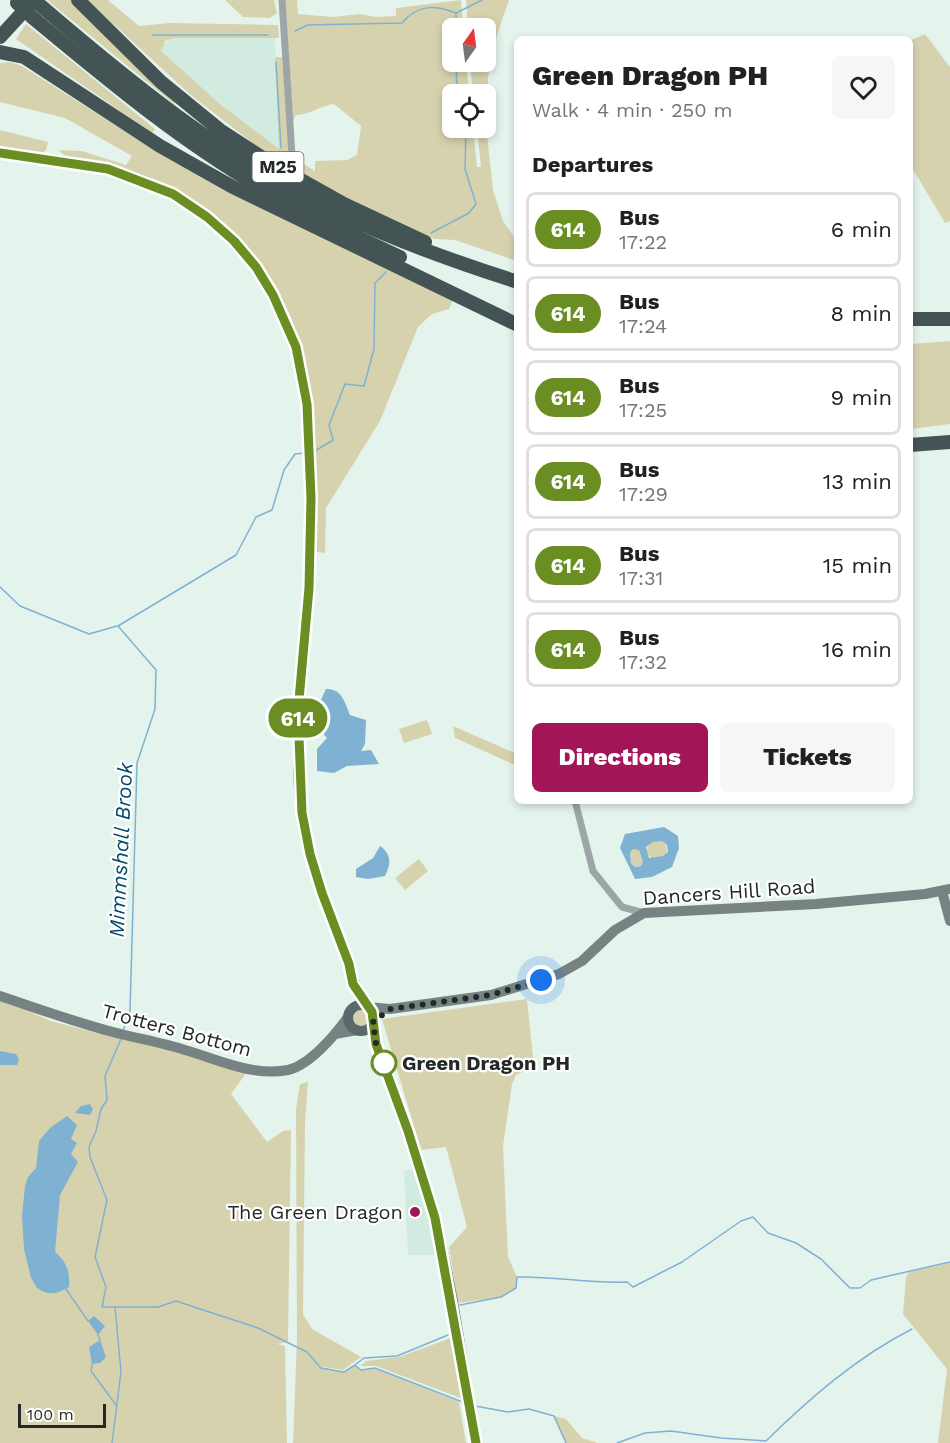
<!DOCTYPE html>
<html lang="en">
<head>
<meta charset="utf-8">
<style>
	body { margin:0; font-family:"Work Sans",sans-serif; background:#f6f6f6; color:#202124; height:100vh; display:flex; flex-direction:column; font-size:22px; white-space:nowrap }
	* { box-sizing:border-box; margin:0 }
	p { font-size:20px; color:#757577 }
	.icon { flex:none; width:33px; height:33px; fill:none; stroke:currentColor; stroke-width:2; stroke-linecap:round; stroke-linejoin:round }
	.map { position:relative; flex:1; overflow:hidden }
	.details { position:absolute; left:514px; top:36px; width:399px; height:768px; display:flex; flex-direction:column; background:#fff; border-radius:9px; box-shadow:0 3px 9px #0003 }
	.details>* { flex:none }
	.badge { padding:0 12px; border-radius:20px; font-size:21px; line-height:39px }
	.needle { width:39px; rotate:14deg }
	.tools { position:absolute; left:442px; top:18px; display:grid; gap:12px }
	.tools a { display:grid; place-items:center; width:54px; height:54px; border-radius:9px; background:#fff; box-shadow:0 3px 9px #0003; font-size:30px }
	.scale { position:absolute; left:18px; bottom:15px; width:88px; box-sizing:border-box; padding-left:6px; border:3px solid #232927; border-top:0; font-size:16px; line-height:21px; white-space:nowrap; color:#232927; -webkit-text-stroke:4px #fff; paint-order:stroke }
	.you { position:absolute; width:30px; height:30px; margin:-15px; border:4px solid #fff; border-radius:50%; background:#1a73e8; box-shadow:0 0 0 9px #1a73e833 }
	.map>.badge { position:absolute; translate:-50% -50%; box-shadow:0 0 0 3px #fff }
	h2 { padding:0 18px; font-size:22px; line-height:54px }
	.round { display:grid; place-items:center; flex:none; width:63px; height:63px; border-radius:9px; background:#f6f6f6 }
	.overview { display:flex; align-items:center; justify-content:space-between; height:102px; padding:0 18px }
	h1 { font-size:28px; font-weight:800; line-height:45px }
	.action { display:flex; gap:12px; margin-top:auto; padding:12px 18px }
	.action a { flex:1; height:69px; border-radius:9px; background:#a31559; color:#fff; font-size:24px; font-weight:800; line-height:69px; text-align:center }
	.action a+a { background:#f6f6f6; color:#202124 }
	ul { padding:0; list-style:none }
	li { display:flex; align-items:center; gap:18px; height:75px; margin:0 12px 9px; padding:0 6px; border:3px solid #e0e0e0; border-radius:9px }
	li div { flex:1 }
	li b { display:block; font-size:22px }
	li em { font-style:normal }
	li .badge { min-width:66px; font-weight:700; text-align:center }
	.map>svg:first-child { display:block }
	.built { fill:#d2ebe0 }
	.green { fill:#d7d2ae }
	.water { fill:#7fb2d2; fill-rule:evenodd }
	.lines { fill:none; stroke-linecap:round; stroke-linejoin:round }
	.stream { stroke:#7fb2d2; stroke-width:1.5 }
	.street { stroke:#9ea5a6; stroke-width:7 }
	.secondary { stroke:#778283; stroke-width:10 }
	.primary { stroke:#5b696a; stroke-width:10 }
	.highway { stroke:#445354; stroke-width:14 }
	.highway-bridge { stroke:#445354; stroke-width:14 }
	.line-casing { stroke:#fff; stroke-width:14 }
	.line { stroke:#6b8e23; stroke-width:9 }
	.walk { stroke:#232927; stroke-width:6; stroke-dasharray:0 10.8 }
	.stop-dot { fill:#fff; stroke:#6b8e23; stroke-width:3 }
	.poi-dot { fill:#a31559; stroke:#fff; stroke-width:2 }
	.labels { text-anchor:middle; stroke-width:4.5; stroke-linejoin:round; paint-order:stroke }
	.shield { fill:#fff; stroke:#656968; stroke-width:1.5 }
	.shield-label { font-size:18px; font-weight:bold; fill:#232927 }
	.street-label { font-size:20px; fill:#232927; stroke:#fff }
	.stop-label { font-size:20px; font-weight:bold; fill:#232927; stroke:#fff; text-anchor:start }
	.poi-label { font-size:20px; fill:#232927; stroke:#fff; text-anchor:end }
	.water-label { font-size:21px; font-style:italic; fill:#024867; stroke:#fff }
</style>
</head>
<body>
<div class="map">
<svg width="950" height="1443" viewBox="0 0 950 1443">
	<rect width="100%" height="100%" fill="#e4f4ed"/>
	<!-- built -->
	<g class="built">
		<path d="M175 38H275L279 149 259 136 172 64 161 51V45Z"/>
		<path d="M415 1169 428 1207 436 1255H408L404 1171Z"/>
	</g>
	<!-- green -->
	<g class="green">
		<path d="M47 0H74L177 100 174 104Z"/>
		<path d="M87 0H108L139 26 169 23 278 25 279 38H175L165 41 161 51 221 105 279 149 275 57H282L290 156 302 154 304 164 315 171V161L347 160 357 155 361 126 334 104C320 106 309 115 296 115L293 122 285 0H297L298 14 333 17 359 14 377 17 396 16V8L461 0 463 28H453V62H466L469 94H453V128H473L477 167H481L477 128H486V94H473L470 62H486V28H468L466 0H509L497 35 488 77 486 126 493 190 503 221 517 241V261L455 240 435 239 384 218 299 173 254 144 192 96Z"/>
		<path d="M225 0H274L277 13 270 18 243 17Z"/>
		<path d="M26 24 155 129 152 133 16 39Z"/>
		<path d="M925 34 950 67V221L945 223 911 166V40Z"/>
		<path d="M10 62 22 66 140 141 454 297 449 309 432 314 418 327 380 421 326 508 325 553 316 552C317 489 318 423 305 362 286 274 219 203 136 173 121 168 65 162 59 150L82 151 126 165 132 156 65 118 0 102V63Z"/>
		<path d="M0 130 48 142 46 150 41 154 0 149Z"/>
		<path d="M950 341V424L911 429V344Z"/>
		<path d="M427 720 432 734 404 743 399 729Z"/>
		<path d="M453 726 517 754V766L455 738Z"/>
		<circle cx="657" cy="850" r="10"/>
		<path d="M633 849H639L643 863 641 866 635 867 631 863 630 853Z"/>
		<path d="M419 859 428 871 405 890 395 878Z"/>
		<path d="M0 999 51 1021 117 1038 122 1036 247 1072 231 1094 267 1142 283 1131 291 1130 288 1342 277 1344 285 1346 287 1443H0Z"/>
		<path d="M527 999 534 1067 516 1075 512 1084 503 1146 508 1257 517 1277V1288L501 1297 458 1303 449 1247 467 1227 446 1147 421 1150 382 1019Z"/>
		<circle cx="361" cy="1018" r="10"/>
		<path d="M308 1082 305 1123 303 1314 312 1329 361 1357 343 1370 313 1365 344 1372 355 1365 361 1370 375 1368 459 1402 466 1443H293L297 1339 296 1109 300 1084Z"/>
		<path d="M950 1263V1443H938L947 1369 903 1314 906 1277 909 1272Z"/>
		<path d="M451 1338 463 1399 376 1366H360L366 1361 399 1357Z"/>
		<path d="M554 1416 566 1419 582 1438 598 1443H566Z"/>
	</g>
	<!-- water -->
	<g class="water">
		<path d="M326 689C342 688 345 703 350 715L366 720 365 744 361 751 371 750 379 764 347 766 334 773 317 771V749L327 738 320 730 321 700Z"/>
		<path d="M664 827 678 836 679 848 672 867 652 877 635 879 620 848 625 834ZM662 841 667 845 668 852 663 856 649 858 646 847 653 842ZM633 849 639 850 643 862 641 866 635 867 631 863 630 853Z"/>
		<path d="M380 846C392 854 391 865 385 876L368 879 356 877V869L373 858Z"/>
		<path d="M0 1051 16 1054 19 1059 17 1065H0Z"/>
		<path d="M90 1104 93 1109 90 1115 75 1113 81 1106Z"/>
		<path d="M67 1116 77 1125 71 1139 77 1143 71 1154 78 1162 60 1195 55 1252C67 1262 70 1272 69 1287 58 1294 48 1296 37 1288L31 1278 24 1249 22 1216 25 1186 28 1177 36 1168 39 1141 50 1128Z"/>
		<path d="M94 1316 105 1326 98 1335 88 1321Z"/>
		<path d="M100 1340 106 1357 100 1363 92 1364 89 1347Z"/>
	</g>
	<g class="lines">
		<!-- stream -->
		<g class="stream">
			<path d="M456 13 482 0"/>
			<path d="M456 28V14"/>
			<path d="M295 31 308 25 402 23C418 4 434 5 456 13"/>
			<path d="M152 35H268"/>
			<path d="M276 62 281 148"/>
			<path d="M456 62 457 94"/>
			<path d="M431 233 469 213 476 204 465 169 466 128"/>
			<path d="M315 451 333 440 329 425 345 384 364 386 374 349 375 283 386 272"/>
			<path d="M0 587 20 606 89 634 117 626"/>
			<path d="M123 1031 130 1011 137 763 155 709 156 670 118 626 236 555 256 517 272 510 284 470 295 454 305 453"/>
			<path d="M121 1039 105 1076 107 1100 101 1109 96 1131 89 1147 90 1157 107 1200 95 1257 106 1287 102 1307H158L176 1301 258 1328 307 1352 321 1368 344 1372 355 1365 361 1370 375 1368 465 1403"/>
			<path d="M66 1289 88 1321"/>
			<path d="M460 1305 501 1297 516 1288 517 1277C554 1276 590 1284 627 1282L633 1287 682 1262 741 1221 753 1217 768 1233 796 1243 821 1259 850 1288H860L871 1280 950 1262"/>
			<path d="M98 1335 100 1340"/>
			<path d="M92 1364 91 1371 116 1405"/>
			<path d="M356 1364 364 1358 397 1356 448 1335"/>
			<path d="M475 1406 508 1412 529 1409 554 1416 566 1443"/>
			<path d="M112 1443 121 1372 115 1307"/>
			<path d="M617 1443 645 1433 671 1431 721 1438 766 1441C810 1398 857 1357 912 1329"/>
		</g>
		<!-- street -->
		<g class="street">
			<path d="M282 0 292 156"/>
			<path d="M575 801 593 871 622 907 644 913"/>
		</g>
		<!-- secondary -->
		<g class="secondary">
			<path d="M942 891 950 921"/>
			<path d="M0 996C36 1008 72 1021 109 1031 134 1038 160 1042 185 1050 217 1059 253 1077 288 1070 310 1065 335 1035 348 1017"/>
			<path d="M367 1007 390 1009 491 995 559 974 582 961 615 930 644 913 816 904 925 894 950 889"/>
			<path d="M335 1034 357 1030"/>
		</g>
		<!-- primary -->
		<g class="primary">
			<path d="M0 153C42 158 85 161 125 174 220 204 287 286 304 384 310 414 309 444 310 473 311 512 312 551 309 590 305 657 295 723 299 790 303 844 323 893 341 943 349 965 354 986 366 1006"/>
			<circle cx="361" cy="1018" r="13"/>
			<path d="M373 1022C385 1088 418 1152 435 1218 454 1291 463 1368 476 1443"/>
		</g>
		<!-- highway -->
		<g class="highway">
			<path d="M34 0C127 80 223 159 335 212 394 240 455 262 518 282"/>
			<path d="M78 0 161 82 221 131 269 162 344 204 425 242"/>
			<path d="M32 17C108 80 183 143 269 192 311 217 356 236 400 257"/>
			<path d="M0 37 32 2"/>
			<path d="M0 52 24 57 160 146 231 186 518 325"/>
			<path d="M910 319H950"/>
			<path d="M910 445 950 442"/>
		</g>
		<!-- highway-bridge -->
		<path class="highway-bridge" d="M17 3 32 17"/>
	</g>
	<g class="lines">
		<!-- line casing -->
		<g class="line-casing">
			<path id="line" d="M0 153 108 169 173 194 207 217 234 241 256 267 273 295 296 347 307 404 311 498 309 588 298 711 302 813 310 854 322 893 349 964 353 984 372 1012 376 1044 408 1131 435 1218 476 1443"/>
		</g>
		<!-- line -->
		<use href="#line" class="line"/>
		<!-- walk -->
		<path class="walk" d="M384 1063 376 1044 373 1022 390 1009 491 995 541 980"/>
	</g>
	<!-- markers -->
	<circle class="stop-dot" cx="384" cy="1063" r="12"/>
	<circle class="poi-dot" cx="415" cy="1212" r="6"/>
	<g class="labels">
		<!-- shield labels -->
		<rect class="shield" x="252.5" y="152" width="51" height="30" rx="4.5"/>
		<g class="shield-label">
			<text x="278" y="173">M25</text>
		</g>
		<!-- street labels -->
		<g class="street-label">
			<text transform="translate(729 892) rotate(-4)" y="7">Dancers Hill Road</text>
			<text transform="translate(177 1030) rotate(15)" y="7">Trotters Bottom</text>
		</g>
		<!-- stop labels -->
		<g class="stop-label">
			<text x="402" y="1070">Green Dragon PH</text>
		</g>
		<!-- poi labels -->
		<g class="poi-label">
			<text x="403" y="1219">The Green Dragon</text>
		</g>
		<!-- water labels -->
		<g class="water-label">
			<text transform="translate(121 850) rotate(-87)" y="7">Mimmshall Brook</text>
		</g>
	</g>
</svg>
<div class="tools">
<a><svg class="needle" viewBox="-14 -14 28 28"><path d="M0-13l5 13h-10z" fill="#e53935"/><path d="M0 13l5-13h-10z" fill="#757577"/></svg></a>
<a><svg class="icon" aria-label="locate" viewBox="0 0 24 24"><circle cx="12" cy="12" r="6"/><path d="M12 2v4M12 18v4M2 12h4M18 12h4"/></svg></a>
</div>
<div class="scale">100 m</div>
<div class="you" style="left:541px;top:980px"></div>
<b class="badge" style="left:298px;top:718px;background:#6b8e23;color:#fff">614</b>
<section class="details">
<div class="overview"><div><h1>Green Dragon PH</h1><p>Walk · 4 min · 250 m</p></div><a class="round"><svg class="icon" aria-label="heart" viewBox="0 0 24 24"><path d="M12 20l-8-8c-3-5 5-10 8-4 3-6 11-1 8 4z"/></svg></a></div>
<h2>Departures</h2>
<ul>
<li><span class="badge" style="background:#6b8e23;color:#fff">614</span><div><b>Bus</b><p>17:22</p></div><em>6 min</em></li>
<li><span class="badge" style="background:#6b8e23;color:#fff">614</span><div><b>Bus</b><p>17:24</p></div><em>8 min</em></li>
<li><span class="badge" style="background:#6b8e23;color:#fff">614</span><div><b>Bus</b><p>17:25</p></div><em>9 min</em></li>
<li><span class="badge" style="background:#6b8e23;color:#fff">614</span><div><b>Bus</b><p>17:29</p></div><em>13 min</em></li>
<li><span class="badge" style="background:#6b8e23;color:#fff">614</span><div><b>Bus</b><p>17:31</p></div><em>15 min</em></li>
<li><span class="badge" style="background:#6b8e23;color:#fff">614</span><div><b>Bus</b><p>17:32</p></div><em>16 min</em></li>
</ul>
<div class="action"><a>Directions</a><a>Tickets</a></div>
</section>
</div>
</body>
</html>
